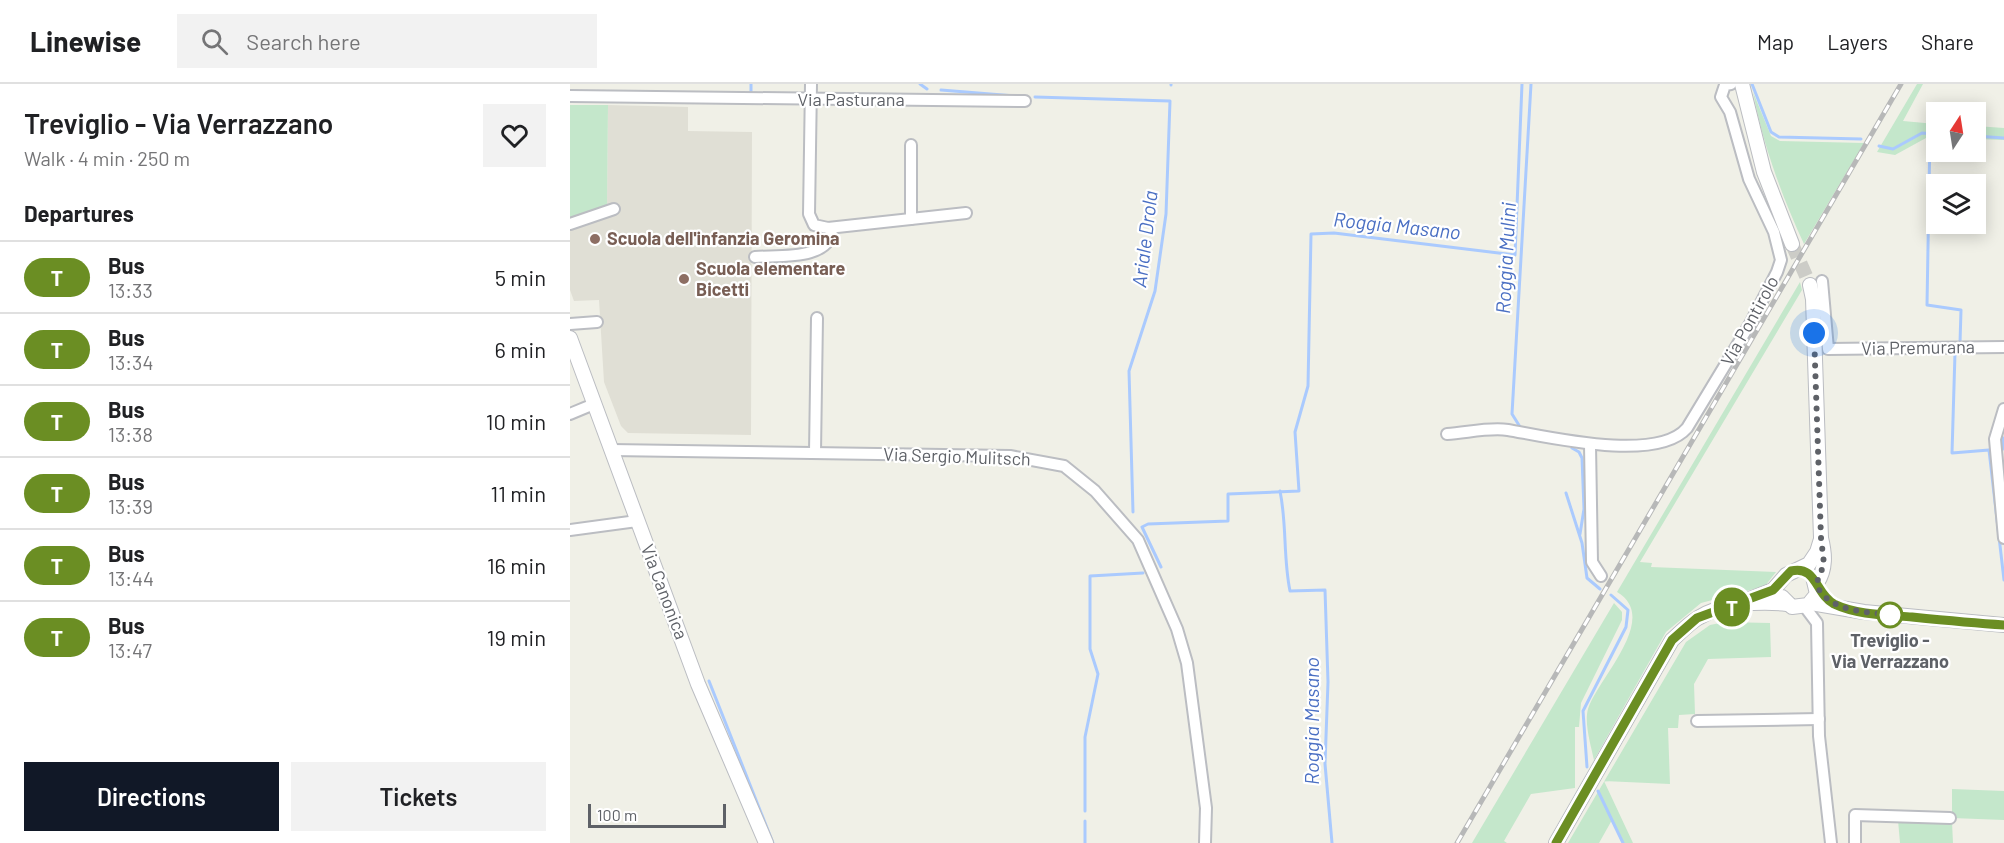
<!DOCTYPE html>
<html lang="en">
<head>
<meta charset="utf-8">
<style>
	body { margin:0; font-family:Barlow,sans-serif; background:#f2f2f2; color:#202124; height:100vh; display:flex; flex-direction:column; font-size:22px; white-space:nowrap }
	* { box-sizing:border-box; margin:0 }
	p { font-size:20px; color:#757577 }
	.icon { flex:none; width:33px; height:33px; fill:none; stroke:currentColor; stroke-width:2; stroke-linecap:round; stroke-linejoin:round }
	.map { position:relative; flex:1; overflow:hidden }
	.sheet { display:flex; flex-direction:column; background:#fff; width:570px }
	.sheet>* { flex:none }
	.badge { padding:0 12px; border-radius:20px; font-size:21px; line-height:39px }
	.needle { width:39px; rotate:12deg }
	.fabs { position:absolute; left:1356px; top:18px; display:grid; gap:12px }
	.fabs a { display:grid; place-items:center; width:60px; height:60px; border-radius:0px; background:#fff; box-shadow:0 3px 15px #0003; font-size:30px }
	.scale { position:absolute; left:18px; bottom:15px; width:138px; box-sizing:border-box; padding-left:6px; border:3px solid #5e6167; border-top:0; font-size:16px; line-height:21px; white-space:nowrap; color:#5e6167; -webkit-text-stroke:4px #fff; paint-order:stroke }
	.you { position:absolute; width:30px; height:30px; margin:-15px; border:4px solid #fff; border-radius:50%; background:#1a73e8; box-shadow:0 0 0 9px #1a73e833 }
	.map>.badge { position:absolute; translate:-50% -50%; box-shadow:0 0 0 3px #fff }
	h2 { padding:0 24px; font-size:22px; line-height:54px }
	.round { display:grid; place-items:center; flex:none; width:63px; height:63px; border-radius:0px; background:#f2f2f2 }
	.summary { display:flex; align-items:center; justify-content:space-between; height:102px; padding:0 24px }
	h1 { font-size:28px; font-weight:600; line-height:45px }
	.cta { display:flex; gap:12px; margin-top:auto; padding:12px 24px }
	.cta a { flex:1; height:69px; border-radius:0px; background:#111827; color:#fff; font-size:24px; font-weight:600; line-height:69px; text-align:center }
	.cta a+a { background:#f2f2f2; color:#202124 }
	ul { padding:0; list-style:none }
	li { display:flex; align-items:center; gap:18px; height:72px; padding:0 24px; border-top:2px solid #e0e0e0 }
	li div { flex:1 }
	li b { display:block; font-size:22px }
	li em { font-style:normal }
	li .badge { min-width:66px; font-weight:700; text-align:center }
	header { display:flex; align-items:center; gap:36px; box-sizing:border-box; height:84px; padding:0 30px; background:#fff; border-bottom:2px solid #e0e0e0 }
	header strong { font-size:28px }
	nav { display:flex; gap:33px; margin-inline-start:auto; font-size:21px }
	.search { width:420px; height:54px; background:#f2f2f2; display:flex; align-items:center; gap:15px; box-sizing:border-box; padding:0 21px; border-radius:0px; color:#757577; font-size:22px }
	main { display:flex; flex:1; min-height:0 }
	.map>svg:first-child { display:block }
	.education { fill:#e0dfd5 }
	.green { fill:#c4e7cb }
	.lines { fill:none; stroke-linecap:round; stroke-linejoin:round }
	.stream { stroke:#aacafe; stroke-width:3 }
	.canal { stroke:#aacafe; stroke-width:9 }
	.tertiary-tunnel { stroke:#ccccc7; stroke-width:14; stroke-dasharray:14 7; stroke-linecap:butt }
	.minor-casing { stroke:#bbbdc2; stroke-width:14 }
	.tertiary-casing { stroke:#bbbdc2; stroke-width:16 }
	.minor { stroke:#fff; stroke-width:10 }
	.tertiary { stroke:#fff; stroke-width:14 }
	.rail-casing { stroke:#b7b8b8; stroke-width:5 }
	.rail { stroke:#fff; stroke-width:3; stroke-dasharray:9; stroke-linecap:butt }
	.line-casing { stroke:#fff; stroke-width:14 }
	.line { stroke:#6b8e23; stroke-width:9 }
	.walk { stroke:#5e6167; stroke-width:6; stroke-dasharray:0 10.8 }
	.education-dot { fill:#8d6e63; stroke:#fff; stroke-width:2 }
	.stop-dot { fill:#fff; stroke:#6b8e23; stroke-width:3 }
	.labels { text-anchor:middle; stroke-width:4.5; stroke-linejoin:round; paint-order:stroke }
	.street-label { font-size:18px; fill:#5e6167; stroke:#fff }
	.education-label { font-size:18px; font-weight:bold; fill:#785e54; stroke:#fff; text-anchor:start }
	.stop-label { font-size:18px; font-weight:bold; fill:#5e6167; stroke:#fff }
	.water-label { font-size:20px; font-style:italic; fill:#4a6fc3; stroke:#fff }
</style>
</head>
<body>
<header>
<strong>Linewise</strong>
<div class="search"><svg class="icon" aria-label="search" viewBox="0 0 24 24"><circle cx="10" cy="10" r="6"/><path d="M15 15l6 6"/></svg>Search here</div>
<nav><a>Map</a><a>Layers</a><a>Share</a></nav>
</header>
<main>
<section class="sheet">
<div class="summary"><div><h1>Treviglio - Via Verrazzano</h1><p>Walk · 4 min · 250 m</p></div><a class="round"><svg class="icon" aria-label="heart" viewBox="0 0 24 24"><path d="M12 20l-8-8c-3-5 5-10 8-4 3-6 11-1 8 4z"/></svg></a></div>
<h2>Departures</h2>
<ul>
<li><span class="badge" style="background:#6b8e23;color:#fff">T</span><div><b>Bus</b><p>13:33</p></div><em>5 min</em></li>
<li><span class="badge" style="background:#6b8e23;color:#fff">T</span><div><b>Bus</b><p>13:34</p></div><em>6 min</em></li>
<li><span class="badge" style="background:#6b8e23;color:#fff">T</span><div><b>Bus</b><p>13:38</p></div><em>10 min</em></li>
<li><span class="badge" style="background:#6b8e23;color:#fff">T</span><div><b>Bus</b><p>13:39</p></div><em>11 min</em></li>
<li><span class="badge" style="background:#6b8e23;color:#fff">T</span><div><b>Bus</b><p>13:44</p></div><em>16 min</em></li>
<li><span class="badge" style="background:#6b8e23;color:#fff">T</span><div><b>Bus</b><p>13:47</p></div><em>19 min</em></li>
</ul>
<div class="cta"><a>Directions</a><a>Tickets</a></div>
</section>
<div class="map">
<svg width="1434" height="759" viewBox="0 0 1434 759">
	<rect width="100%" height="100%" fill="#f0f0e7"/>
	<!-- education -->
	<path class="education" d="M38 21 118 23V47L182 48 181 351 58 349 51 342 34 298 29 216 4 217 0 206V135L37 122Z"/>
	<!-- green -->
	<g class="green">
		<path d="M1347 0H1353L1333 37 1366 40V54H1356L1325 71 1307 68Z"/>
		<path d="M1183 8 1201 52 1210 57 1294 59 1234 160C1211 110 1193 61 1183 8Z"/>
		<path d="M0 21H38L37 123 0 135Z"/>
		<path d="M1406 42 1434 44V56L1406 55Z"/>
		<path d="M1230 198 1232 206 1070 478 1082 479 1081 483 1206 488 1195 502 1131 519 1096 548 1024 676C1021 662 1014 639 1018 625 1028 594 1091 534 1047 508Z"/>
		<path d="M1044 519 1052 528V536L1011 619 1009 643H1005V704L961 710 934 757 937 759H902Z"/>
		<path d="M1155 538 1200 539 1201 573 1138 575 1124 600 1125 630 1109 631 1108 644H1098L1100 700 1034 697 1063 759H1053L1042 736 1029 759H998L1116 558 1140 541Z"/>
		<path d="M1382 705 1434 707V736L1382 734Z"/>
		<path d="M1328 736 1382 738 1383 759H1330Z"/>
	</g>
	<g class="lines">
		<!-- stream -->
		<g class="stream">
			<path d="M181 0V8"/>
			<path d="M350 0 357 5"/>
			<path d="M601 0V1"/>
			<path d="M1182 0 1201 48 1209 53 1291 55"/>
			<path d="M371 6 445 12"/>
			<path d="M465 13 600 17 596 130 585 207 559 287 563 428"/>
			<path d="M1360 49 1357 221 1391 226 1390 259"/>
			<path d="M1406 52 1434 54"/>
			<path d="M1309 62 1323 65 1352 49 1366 50"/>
			<path d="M1385 269 1382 369 1419 366 1434 496"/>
			<path d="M952 346 942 330 961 0"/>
			<path d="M1002 364 1009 368 1012 374 1014 425 1010 450"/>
			<path d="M710 407C717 441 713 473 720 507L755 506 758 598 755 680 762 759"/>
			<path d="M996 409 1012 459 1017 494 1030 505"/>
			<path d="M591 483 572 443 578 440 658 437V410L729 407 725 348 738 302 741 150 764 149 945 171 952 0"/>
			<path d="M139 597 203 759"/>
			<path d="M1017 683 1013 627 1056 543 1058 526 1041 511"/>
			<path d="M1028 707 1053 759"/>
			<path d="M515 727V653L528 590 520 565V492L573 489"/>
			<path d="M515 737V759"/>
		</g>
		<!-- canal -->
		<path class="canal" d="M1429 365 1434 357"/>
		<!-- tertiary-tunnel -->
		<path class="tertiary-tunnel" d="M1222 160 1240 201"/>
		<!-- minor casing -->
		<g class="minor-casing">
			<g id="minor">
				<path d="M241 0 239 130 244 141 258 144 396 129"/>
				<path d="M0 12 455 17"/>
				<path d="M341 135V61"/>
				<path d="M0 140 44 125"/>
				<path d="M185 173C209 171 261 177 262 144"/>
				<path d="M1252 197 1258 265 1434 263"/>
				<path d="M0 240 27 238"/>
				<path d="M1434 325 1425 355 1434 454"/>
				<path d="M0 330 24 320"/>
				<path d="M877 350C896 349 919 343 938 346 978 353 1087 379 1117 344L1180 240 1207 188 1211 176 1204 148 1179 95 1160 28 1151 13 1155 1 1161 0"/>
				<path d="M1020 361 1022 478 1031 492"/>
				<path d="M41 366 440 372 494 382 525 407 568 456 607 545 617 579 636 724 635 759"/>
				<path d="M245 368 247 234"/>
				<path d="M0 446 67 437"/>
				<path d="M1235 523 1247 539 1249 652 1261 759"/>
				<path d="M1127 637 1249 635"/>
				<path d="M1285 759V731L1380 734"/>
			</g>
		</g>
		<!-- tertiary casing -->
		<g class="tertiary-casing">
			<g id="tertiary">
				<path d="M1172 0 1194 88 1222 160"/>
				<path d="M1240 201 1243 215 1251 454C1255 470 1256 485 1247 499"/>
				<path d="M0 254 128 600 196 759"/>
				<path d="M1212 513 1222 523 1238 521 1247 510 1243 493"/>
				<path d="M1175 517 1203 506 1216 491 1239 480 1247 468 1251 455"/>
				<path d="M1241 519 1294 528 1434 541"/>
				<path d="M986 759 1102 556C1110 549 1118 540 1128 534 1151 519 1190 517 1217 520"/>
			</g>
		</g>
		<!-- minor -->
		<use href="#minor" class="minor"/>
		<!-- tertiary -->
		<use href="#tertiary" class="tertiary"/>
		<!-- rail casing -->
		<g class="rail-casing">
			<path id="rail" d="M887 759 1331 0"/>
		</g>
		<!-- rail -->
		<use href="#rail" class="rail"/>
	</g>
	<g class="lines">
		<!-- line casing -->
		<g class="line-casing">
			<path id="line" d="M986 759 1102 556 1127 534 1203 506 1221 487C1247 481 1245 510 1264 520 1287 531 1316 531 1342 533 1372 536 1403 539 1434 541"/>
		</g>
		<!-- line -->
		<use href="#line" class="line"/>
		<!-- walk -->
		<path class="walk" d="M1244 249 1251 454 1254 480 1247 498 1248 504C1262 528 1297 528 1320 531"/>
	</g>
	<!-- markers -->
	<g class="education-dot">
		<circle cx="25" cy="155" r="6"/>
		<circle cx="114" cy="195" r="6"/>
	</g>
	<circle class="stop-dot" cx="1320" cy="531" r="12"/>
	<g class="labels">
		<!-- street labels -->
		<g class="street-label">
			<text x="281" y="22">Via Pasturana</text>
			<text transform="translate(1180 237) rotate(-61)" y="6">Via Pontirolo</text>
			<text transform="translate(1348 264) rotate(-1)" y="6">Via Premurana</text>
			<text transform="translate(387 373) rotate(2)" y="6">Via Sergio Mulitsch</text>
			<text transform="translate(94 508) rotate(69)" y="6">Via Canonica</text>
		</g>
		<!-- education labels -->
		<g class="education-label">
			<text x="37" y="161">Scuola dell'infanzia Geromina</text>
			<text x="126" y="191">Scuola elementare<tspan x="126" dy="21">Bicetti</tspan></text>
		</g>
		<!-- stop labels -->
		<g class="stop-label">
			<text x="1320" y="563">Treviglio -<tspan x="1320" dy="21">Via Verrazzano</tspan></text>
		</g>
		<!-- water labels -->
		<g class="water-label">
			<text transform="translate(827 142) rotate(6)" y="7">Roggia Masano</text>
			<text transform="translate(575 155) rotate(-83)" y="7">Ariale Drola</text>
			<text transform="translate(936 174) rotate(-87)" y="7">Roggia Mulini</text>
			<text transform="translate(742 637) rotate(-90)" y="7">Roggia Masano</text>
		</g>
	</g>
</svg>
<div class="fabs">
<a><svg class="needle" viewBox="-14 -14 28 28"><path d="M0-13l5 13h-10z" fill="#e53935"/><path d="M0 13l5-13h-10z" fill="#757577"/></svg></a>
<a><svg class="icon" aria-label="layers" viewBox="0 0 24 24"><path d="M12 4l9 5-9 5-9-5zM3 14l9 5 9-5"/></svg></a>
</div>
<div class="scale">100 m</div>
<div class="you" style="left:1244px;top:249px"></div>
<b class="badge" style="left:1162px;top:523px;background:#6b8e23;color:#fff">T</b>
</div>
</main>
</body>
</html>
